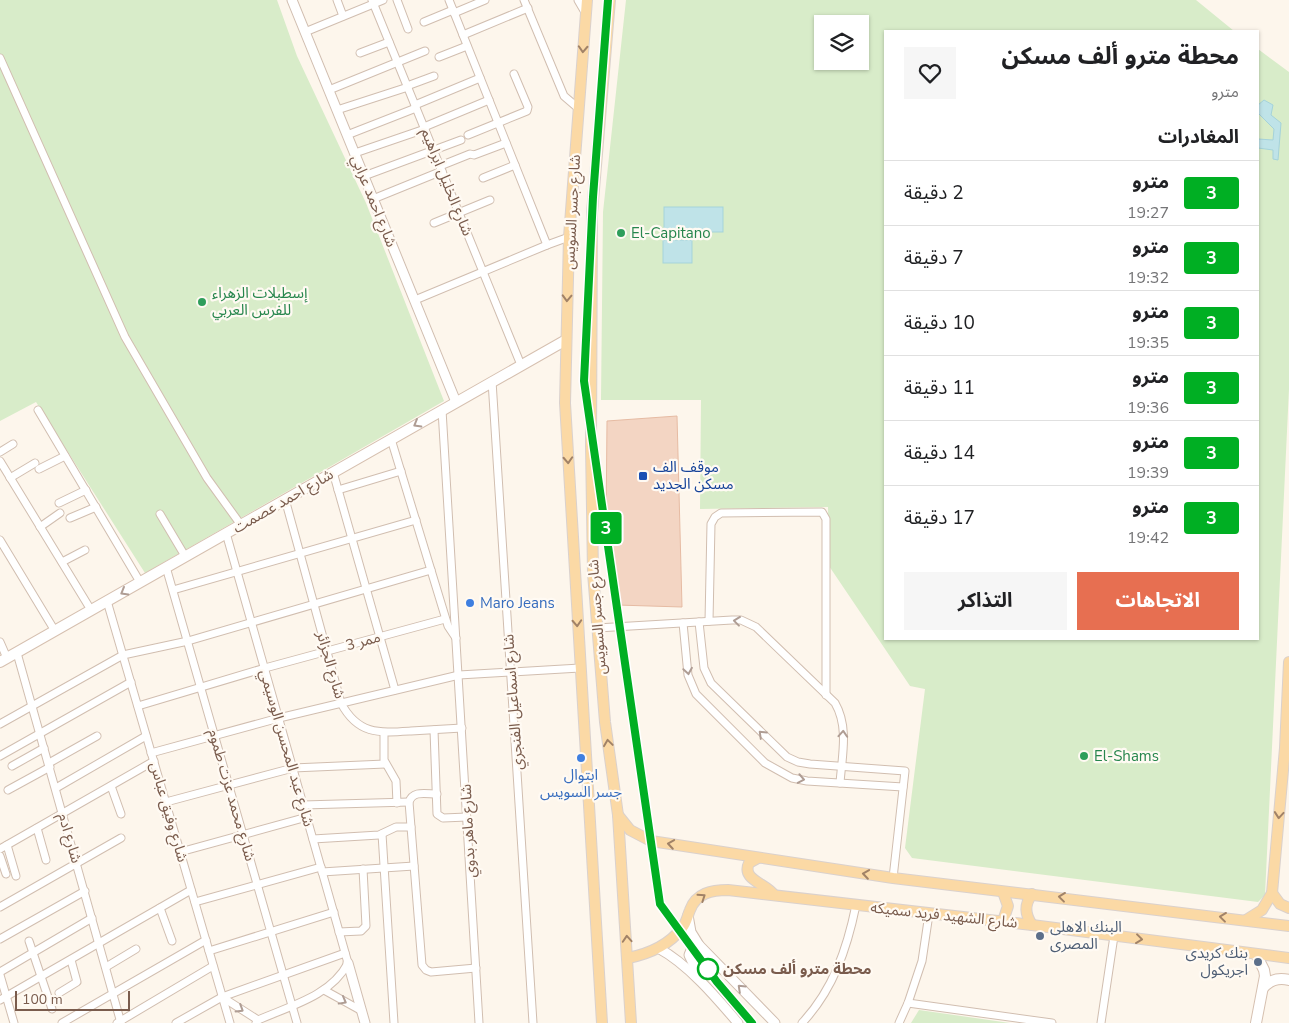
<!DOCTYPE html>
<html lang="ar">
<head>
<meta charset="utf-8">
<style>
	body { margin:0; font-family:"Nunito Sans","Noto Sans Arabic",sans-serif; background:#f6f6f6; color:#202124; direction:rtl; height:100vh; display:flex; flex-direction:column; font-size:19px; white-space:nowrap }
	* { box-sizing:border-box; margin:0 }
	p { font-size:16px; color:#757577 }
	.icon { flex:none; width:28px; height:28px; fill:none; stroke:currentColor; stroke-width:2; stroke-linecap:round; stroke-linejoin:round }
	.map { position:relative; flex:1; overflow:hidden; direction:ltr }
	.details { position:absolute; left:884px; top:30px; width:375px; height:610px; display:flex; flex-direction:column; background:#fff; border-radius:0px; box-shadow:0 1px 4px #0004; direction:rtl }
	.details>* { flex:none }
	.badge { padding:0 10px; border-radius:4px; font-size:18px; line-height:32px }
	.controls { position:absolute; left:814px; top:15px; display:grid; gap:10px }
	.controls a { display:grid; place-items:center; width:55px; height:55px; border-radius:0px; background:#fff; box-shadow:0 1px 4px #0004; font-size:25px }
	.scale { position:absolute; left:15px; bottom:12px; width:115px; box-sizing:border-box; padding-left:5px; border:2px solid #7a5c4d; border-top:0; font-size:14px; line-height:18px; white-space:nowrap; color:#7a5c4d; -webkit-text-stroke:4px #fffaf3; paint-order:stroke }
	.map>.badge { position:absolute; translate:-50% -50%; box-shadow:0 0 0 2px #fff }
	h2 { padding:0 20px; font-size:19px; line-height:45px }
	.round { display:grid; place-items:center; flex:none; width:52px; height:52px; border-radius:0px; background:#f6f6f6 }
	.head { display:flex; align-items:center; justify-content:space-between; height:85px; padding:0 20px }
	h1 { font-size:24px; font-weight:700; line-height:38px }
	.button { display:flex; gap:10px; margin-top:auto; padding:10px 20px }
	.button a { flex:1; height:58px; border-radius:0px; background:#e76f51; color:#fff; font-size:20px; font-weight:700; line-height:58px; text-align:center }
	.button a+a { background:#f6f6f6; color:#202124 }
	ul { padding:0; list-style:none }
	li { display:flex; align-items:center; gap:15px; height:65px; padding:0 20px; border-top:1px solid #e0e0e0 }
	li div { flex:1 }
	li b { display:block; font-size:19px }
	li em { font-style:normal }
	li .badge { min-width:55px; font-weight:700; text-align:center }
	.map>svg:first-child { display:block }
	.green { fill:#d8ecc9; fill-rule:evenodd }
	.water { fill:#bfe3e8; stroke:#a5d3da }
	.building { fill:#f3d5c3; stroke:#e6bba3 }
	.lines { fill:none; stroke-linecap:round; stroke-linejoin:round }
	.minor-casing { stroke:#d1beb0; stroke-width:9 }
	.tertiary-casing { stroke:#d1beb0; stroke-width:11 }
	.secondary-casing { stroke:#d6c0b0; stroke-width:12 }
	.primary-casing { stroke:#dad1cd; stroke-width:12 }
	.minor { stroke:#fff; stroke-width:7 }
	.tertiary { stroke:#fff; stroke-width:9 }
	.secondary { stroke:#fff; stroke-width:10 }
	.primary { stroke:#fbd9a5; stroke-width:10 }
	.oneway { stroke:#a18267 }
	.oneway2 { stroke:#af9d94 }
	.line-casing { stroke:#fff; stroke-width:11 }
	.line { stroke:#00af23; stroke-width:8 }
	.leisure-dot { fill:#2e9e5b; stroke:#fffaf3; stroke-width:2 }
	.transit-dot { fill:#1a4fb4; stroke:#fffaf3; stroke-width:2 }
	.shop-dot { fill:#3f7fe0; stroke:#fffaf3; stroke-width:2 }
	.service-dot { fill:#5c6f8a; stroke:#fffaf3; stroke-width:2 }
	.stop-dot { fill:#fff; stroke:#00af23; stroke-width:2.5 }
	.labels { text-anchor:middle; stroke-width:4.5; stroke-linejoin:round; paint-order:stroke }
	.street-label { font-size:15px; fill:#7a5c4d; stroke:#fffaf3 }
	.leisure-label { font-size:15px; fill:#27864d; stroke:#fffaf3; text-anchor:start }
	.transit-label { font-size:15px; fill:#164399; stroke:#fffaf3; text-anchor:start }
	.shop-label { font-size:15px; fill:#366cbe; stroke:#fffaf3; text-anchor:start }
	.service-label { font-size:15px; fill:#4e5e75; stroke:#fffaf3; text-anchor:start }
	.stop-label { font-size:15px; font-weight:bold; fill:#7a5c4d; stroke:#fffaf3; text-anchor:start }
</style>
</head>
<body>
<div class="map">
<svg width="1289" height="1023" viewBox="0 0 1289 1023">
	<rect width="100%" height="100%" fill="#fdf6ec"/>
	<!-- green -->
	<g class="green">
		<path d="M0 0H277L297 56 366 203 444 401 145 573 36 402 0 421Z"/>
		<path d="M626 0H1196L1234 31H885V639H1258V49L1289 72V389L1265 895 1258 902 912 858 905 848 925 689 910 686 829 566 828 507 700 509 701 400H601L603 212ZM822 24H860V61H822Z"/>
		<path d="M919 1010 1010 1023H911Z"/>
	</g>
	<!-- water -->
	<g class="water">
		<path d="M1264 100 1273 105 1271 115 1281 123 1278 160 1273 159V150L1258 148V139L1273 140 1274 129 1258 113V105Z"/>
		<rect x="664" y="207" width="59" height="25"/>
		<rect x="663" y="240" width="29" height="23"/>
	</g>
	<!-- building -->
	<path class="building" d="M677 416 682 607 617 605 606 530 607 421Z"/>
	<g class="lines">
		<!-- minor casing -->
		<g class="minor-casing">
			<g id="minor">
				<path d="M337 0 343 16"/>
				<path d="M372 0 521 365"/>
				<path d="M397 0 408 29"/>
				<path d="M449 0 547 245"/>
				<path d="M524 0 564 96 578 108"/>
				<path d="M454 13 485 0"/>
				<path d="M424 22 453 10"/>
				<path d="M305 32 383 0"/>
				<path d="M463 35 528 8"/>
				<path d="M360 53 389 42"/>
				<path d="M439 57 467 46"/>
				<path d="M0 58 125 337 207 478 241 525"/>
				<path d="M407 86 434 76"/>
				<path d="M329 90 425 51"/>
				<path d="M415 105 480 78"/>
				<path d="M337 110 408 87"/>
				<path d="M424 127 489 100"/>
				<path d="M347 135 416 108"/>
				<path d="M468 135 527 111 528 107 514 74"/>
				<path d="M355 153 425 129"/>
				<path d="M440 166 470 154 474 155 506 143"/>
				<path d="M364 176 461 140"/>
				<path d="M483 178 515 165"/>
				<path d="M373 199 442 171"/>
				<path d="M434 223 490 200"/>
				<path d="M415 300 547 245 569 237"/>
				<path d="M492 381 533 1023"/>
				<path d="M38 410 140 582"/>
				<path d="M442 410 479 1023"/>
				<path d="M391 439 448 626 456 638"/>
				<path d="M0 452 13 444"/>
				<path d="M0 461 91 610"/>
				<path d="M39 469 65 456"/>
				<path d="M333 472 395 690"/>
				<path d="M10 478 35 463"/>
				<path d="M338 490 401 471"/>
				<path d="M285 499 341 703C358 735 379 733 411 731 428 730 445 729 462 728"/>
				<path d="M59 503 86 490"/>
				<path d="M160 514 185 556"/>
				<path d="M70 518 96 507"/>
				<path d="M40 527 60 513"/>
				<path d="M226 533 348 963C331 996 290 1006 258 1020L256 1023"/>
				<path d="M0 540 55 631"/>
				<path d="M62 562 85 550"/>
				<path d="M166 567 297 1023"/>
				<path d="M173 590 416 520"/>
				<path d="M107 601 230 1023"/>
				<path d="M709 621 711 524 715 517 721 513 822 512 826 519V695"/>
				<path d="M699 622 704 668 711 683 787 757 798 762 810 764 905 771 893 878"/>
				<path d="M683 623 688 675 696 694 765 763 792 778 807 781 903 787"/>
				<path d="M597 628 732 620H741L756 627 835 703C849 727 842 756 840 783"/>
				<path d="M0 642 7 658"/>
				<path d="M17 653 121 1023"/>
				<path d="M138 706 265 668 445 619"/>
				<path d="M0 724 123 655 188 641 431 570"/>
				<path d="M434 730 437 814 443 818 467 817"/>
				<path d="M384 733V760L396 781 397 803"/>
				<path d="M151 753 279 718 459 675 580 668"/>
				<path d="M0 756 131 682"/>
				<path d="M49 763 97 736"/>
				<path d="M12 766 44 748"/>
				<path d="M111 786 121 814"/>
				<path d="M56 788 146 736"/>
				<path d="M8 790 50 767"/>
				<path d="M437 794C426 794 413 790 409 802L422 965 426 970 431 972 476 968"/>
				<path d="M166 802 293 768 385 764"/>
				<path d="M303 805 409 802"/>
				<path d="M37 828 46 860"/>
				<path d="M382 834 394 1023"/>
				<path d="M313 839 379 835 396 827H411"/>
				<path d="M7 845 16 876"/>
				<path d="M0 849 154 761"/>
				<path d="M180 852 307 817"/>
				<path d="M0 856 6 874"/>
				<path d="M322 872 414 866"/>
				<path d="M195 902 321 867"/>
				<path d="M0 907 121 838"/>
				<path d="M160 908 172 941"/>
				<path d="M339 932 361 931 366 926 363 869"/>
				<path d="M0 939 85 891"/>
				<path d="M29 941 52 1009"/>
				<path d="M209 951 334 912"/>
				<path d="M106 967 136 949"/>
				<path d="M0 972 92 918"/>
				<path d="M0 975 14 1023"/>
				<path d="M324 990 362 1011"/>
				<path d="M59 993 77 982 71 960"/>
				<path d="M222 997 258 1020"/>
				<path d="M0 1000 191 890"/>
				<path d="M908 1003 1052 1023"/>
				<path d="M62 1023 206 940"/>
				<path d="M117 1023 213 966"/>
				<path d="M176 1023 222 997 345 953"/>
				<path d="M802 1023C833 990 847 949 856 905"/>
				<path d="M899 1023 908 1003 922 961 929 914"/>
				<path d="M1101 1023 1114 936"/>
			</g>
		</g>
		<!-- tertiary casing -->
		<g class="tertiary-casing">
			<g id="tertiary">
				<path d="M292 0 456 402"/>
				<path d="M579 0 586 12"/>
				<path d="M688 915 691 932 699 945 775 1023"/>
				<path d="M699 945 692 948 689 955 701 980"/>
				<path d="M658 948C688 964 716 997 738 1023"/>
				<path d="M348 963 365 1023"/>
			</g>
		</g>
		<!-- secondary casing -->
		<g class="secondary-casing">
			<g id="secondary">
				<path d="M0 662 566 340"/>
				<path d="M1263 988C1270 980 1278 977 1289 980"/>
				<path d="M1256 1023 1265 976 1264 970 1256 954"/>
			</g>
		</g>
		<!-- primary casing -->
		<g class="primary-casing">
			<g id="primary">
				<path d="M587 0 569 237 565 403 602 1023"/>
				<path d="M610 0 592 213 591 445 593 573 605 722 618 815 631 1023"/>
				<path d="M618 815 630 830 651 841 893 878 1289 926"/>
				<path d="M758 858 749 863C741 880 766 883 774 895"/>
				<path d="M1003 892 1008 906 1003 921"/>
				<path d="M1272 893 1280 904 1289 908"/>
				<path d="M1032 894C1024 905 1025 914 1032 925"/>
				<path d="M1246 920 1262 910 1272 893 1285 748 1289 662"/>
				<path d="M628 958C648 954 669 945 682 928 687 922 687 917 690 910 696 893 712 890 728 890L1032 925 1289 958"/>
			</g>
		</g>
		<!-- minor -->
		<use href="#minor" class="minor"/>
		<!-- tertiary -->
		<use href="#tertiary" class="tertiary"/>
		<!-- secondary -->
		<use href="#secondary" class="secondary"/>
		<!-- primary -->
		<use href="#primary" class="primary"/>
	</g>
	<!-- one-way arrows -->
	<defs><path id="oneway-chevron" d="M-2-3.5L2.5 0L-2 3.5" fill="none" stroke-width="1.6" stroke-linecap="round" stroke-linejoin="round" transform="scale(1.25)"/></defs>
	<g class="oneway">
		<use href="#oneway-chevron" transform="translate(583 49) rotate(93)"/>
		<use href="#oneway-chevron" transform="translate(567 298) rotate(92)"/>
		<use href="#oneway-chevron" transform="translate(568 460) rotate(87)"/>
		<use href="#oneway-chevron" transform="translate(577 623) rotate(87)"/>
		<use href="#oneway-chevron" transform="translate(608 743) rotate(-98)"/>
		<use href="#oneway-chevron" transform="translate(1279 815) rotate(95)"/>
		<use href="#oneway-chevron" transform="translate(671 844) rotate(-171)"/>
		<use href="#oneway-chevron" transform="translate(866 874) rotate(-172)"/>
		<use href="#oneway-chevron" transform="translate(702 897) rotate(-34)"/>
		<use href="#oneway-chevron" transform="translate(1062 897) rotate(-173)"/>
		<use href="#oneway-chevron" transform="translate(1223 917) rotate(-173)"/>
		<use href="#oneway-chevron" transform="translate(627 939) rotate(-94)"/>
		<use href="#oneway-chevron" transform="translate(1139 939) rotate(7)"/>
	</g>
	<g class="oneway2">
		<use href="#oneway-chevron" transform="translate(417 424) rotate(150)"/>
		<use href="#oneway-chevron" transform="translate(124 592) rotate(150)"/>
		<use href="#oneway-chevron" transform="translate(737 621) rotate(-173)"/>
		<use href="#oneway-chevron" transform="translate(688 671) rotate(81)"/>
		<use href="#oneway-chevron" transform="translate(762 734) rotate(-136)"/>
		<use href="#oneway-chevron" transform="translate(843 734) rotate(-86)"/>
		<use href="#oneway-chevron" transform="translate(801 779) rotate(11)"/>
		<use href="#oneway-chevron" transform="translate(741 988) rotate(-137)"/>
		<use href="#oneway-chevron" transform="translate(343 1001) rotate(29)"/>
		<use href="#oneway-chevron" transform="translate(240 1009) rotate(32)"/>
	</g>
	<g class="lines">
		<!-- line casing -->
		<g class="line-casing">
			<path id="line" d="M608 0 593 197 584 381 660 904 717 982 752 1023"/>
		</g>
		<!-- line -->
		<use href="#line" class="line"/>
	</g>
	<!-- markers -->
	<g class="leisure-dot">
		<circle cx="621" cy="233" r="5"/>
		<circle cx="202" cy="302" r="5"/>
		<circle cx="1084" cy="756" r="5"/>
	</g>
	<rect class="transit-dot" x="638" y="471" width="10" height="10" rx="2.5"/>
	<g class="shop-dot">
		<circle cx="470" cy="603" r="5"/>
		<circle cx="581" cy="758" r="5"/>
	</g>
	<g class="service-dot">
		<circle cx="1040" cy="936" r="5"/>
		<circle cx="1258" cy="962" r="5"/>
	</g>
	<circle class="stop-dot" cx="708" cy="969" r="10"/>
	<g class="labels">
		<!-- street labels -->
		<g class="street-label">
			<text transform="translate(447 182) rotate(68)" y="5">شارع الخليل ابراهيم</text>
			<text transform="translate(374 201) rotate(68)" y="5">شارع احمد عرابي</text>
			<text transform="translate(572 212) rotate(-87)" y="5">شارع جسر السويس</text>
			<text transform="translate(283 501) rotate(-30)" y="5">شارع احمد عصمت</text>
			<text transform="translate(597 617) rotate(-94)" y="5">شارع جسر السويس</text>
			<text transform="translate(363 641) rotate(-15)" y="5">ممر 3</text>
			<text transform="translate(331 665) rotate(74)" y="5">شارع الجزائر</text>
			<text transform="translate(513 702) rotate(-94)" y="5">شارع اسماعيل الفنجري</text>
			<text transform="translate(287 748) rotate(74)" y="5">شارع عبد المحسن الوسيمي</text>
			<text transform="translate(232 795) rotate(74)" y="5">شارع محمد عزت طموم</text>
			<text transform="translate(169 812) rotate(74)" y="5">شارع وفيق عباس</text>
			<text transform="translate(468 831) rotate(-93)" y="5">شارع ماهر بدوي</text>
			<text transform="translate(70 838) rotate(74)" y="5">شارع ادم</text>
			<text transform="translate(944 915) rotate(6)" y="5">شارع الشهيد فريد سميكه</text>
		</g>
		<!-- leisure labels -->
		<g class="leisure-label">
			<text x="631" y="238">El-Capitano</text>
			<text x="212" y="298">إسطبلات الزهراء<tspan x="212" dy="17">للفرس العربي</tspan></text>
			<text x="1094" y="761">El-Shams</text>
		</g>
		<!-- transit labels -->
		<g class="transit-label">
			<text x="653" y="472">موقف الف<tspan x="653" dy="17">مسكن الجديد</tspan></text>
		</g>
		<!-- shop labels -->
		<g class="shop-label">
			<text x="480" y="608">Maro Jeans</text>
			<text x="581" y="780" text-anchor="middle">ابتوال<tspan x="581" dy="17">جسر السويس</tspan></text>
		</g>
		<!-- service labels -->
		<g class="service-label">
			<text x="1050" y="932">البنك الاهلى<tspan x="1050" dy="17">المصرى</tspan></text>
			<text x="1248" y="958" text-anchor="end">بنك كريدى<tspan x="1248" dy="17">اجريكول</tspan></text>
		</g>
		<!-- stop labels -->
		<g class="stop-label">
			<text x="723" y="974">محطة مترو ألف مسكن</text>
		</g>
	</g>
</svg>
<div class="controls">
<a><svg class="icon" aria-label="layers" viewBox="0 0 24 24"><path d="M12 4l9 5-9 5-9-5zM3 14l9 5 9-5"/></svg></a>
</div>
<div class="scale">100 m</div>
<b class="badge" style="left:606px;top:528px;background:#00af23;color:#fff">3</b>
<section class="details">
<div class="head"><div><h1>محطة مترو ألف مسكن</h1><p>مترو</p></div><a class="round"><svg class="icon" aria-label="heart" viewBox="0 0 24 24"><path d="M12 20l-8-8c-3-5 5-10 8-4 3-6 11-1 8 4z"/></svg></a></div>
<h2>المغادرات</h2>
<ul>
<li><span class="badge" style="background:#00af23;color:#fff">3</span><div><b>مترو</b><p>19:27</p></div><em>2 دقيقة</em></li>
<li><span class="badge" style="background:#00af23;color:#fff">3</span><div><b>مترو</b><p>19:32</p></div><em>7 دقيقة</em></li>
<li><span class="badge" style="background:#00af23;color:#fff">3</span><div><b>مترو</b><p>19:35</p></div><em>10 دقيقة</em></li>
<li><span class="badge" style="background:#00af23;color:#fff">3</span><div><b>مترو</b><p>19:36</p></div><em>11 دقيقة</em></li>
<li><span class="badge" style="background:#00af23;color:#fff">3</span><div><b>مترو</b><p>19:39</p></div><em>14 دقيقة</em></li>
<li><span class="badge" style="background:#00af23;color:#fff">3</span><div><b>مترو</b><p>19:42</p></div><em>17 دقيقة</em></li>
</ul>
<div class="button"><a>الاتجاهات</a><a>التذاكر</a></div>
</section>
</div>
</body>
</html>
